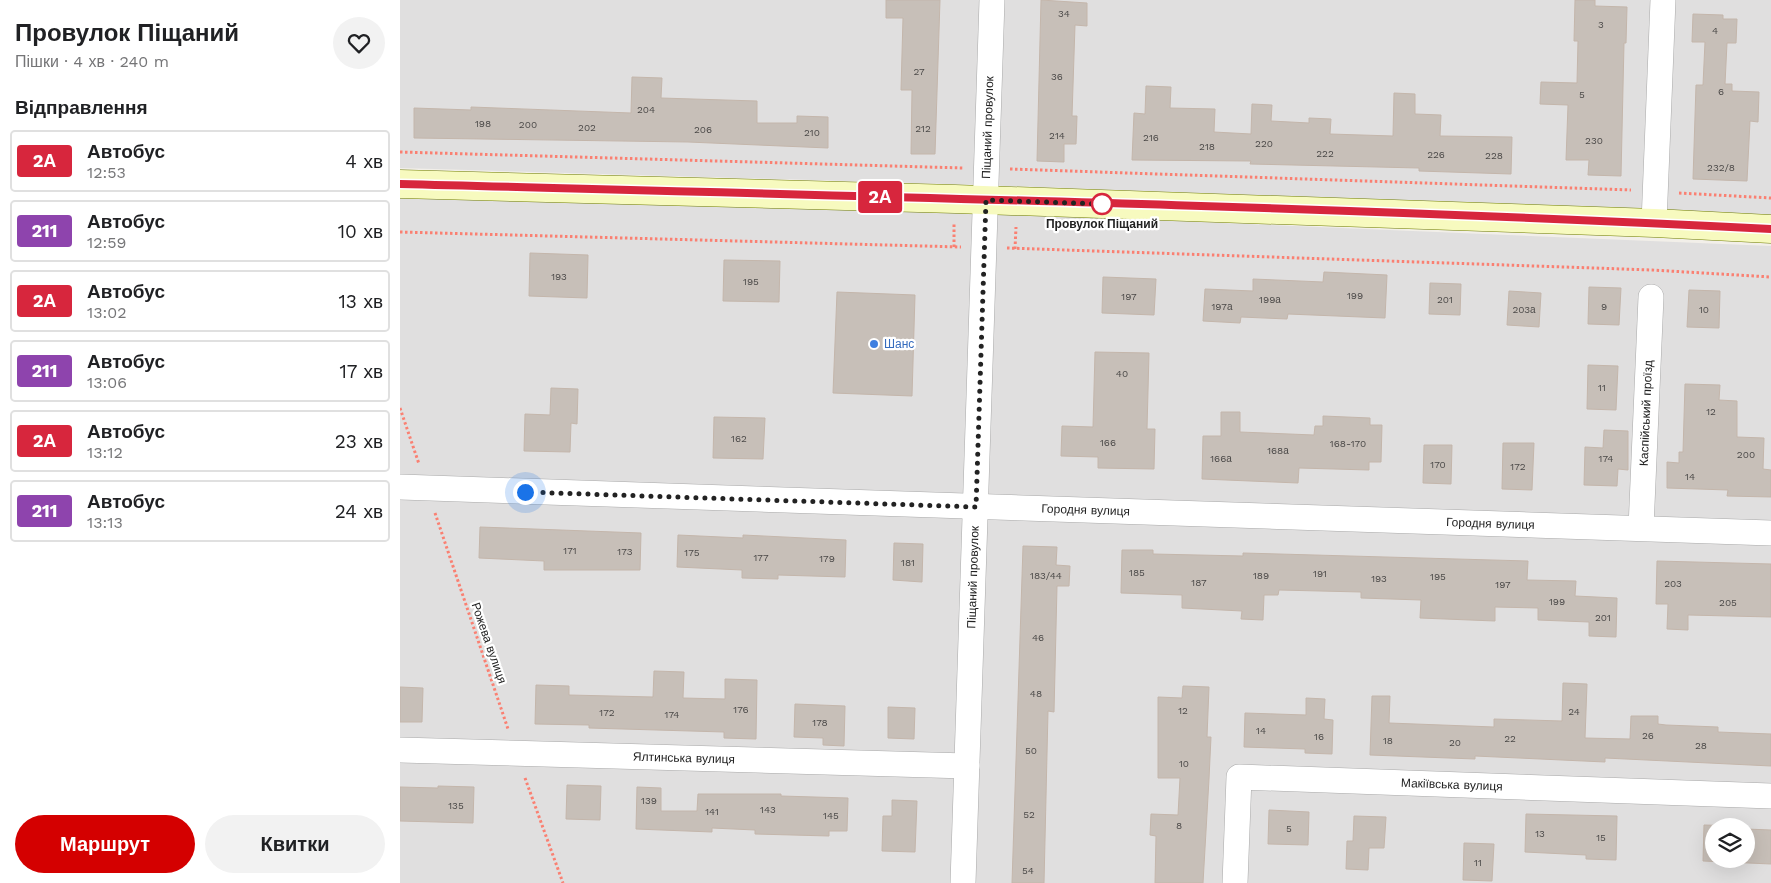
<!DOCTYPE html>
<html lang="uk">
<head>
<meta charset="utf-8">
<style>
	body { margin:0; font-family:"Work Sans",sans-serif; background:#f2f2f2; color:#202124; height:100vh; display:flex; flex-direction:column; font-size:19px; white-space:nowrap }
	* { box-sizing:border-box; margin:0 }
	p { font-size:16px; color:#757577 }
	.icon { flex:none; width:28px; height:28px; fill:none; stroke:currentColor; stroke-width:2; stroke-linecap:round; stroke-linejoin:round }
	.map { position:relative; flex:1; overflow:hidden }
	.drawer { display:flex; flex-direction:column; background:#fff; width:400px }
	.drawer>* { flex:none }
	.badge { padding:0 10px; border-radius:4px; font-size:18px; line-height:32px }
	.buttons { position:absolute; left:1305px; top:818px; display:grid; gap:10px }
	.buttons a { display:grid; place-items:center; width:50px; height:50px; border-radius:50%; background:#fff; box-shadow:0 5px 20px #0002; font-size:25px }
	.you { position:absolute; width:25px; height:25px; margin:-12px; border:4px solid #fff; border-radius:50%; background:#1a73e8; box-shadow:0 0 0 8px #1a73e833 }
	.map>.badge { position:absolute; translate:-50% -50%; box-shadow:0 0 0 2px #fff }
	h2 { padding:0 15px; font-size:19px; line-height:45px }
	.round { display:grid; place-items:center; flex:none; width:52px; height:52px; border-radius:26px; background:#f2f2f2 }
	.headline { display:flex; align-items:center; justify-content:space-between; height:85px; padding:0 15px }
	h1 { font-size:24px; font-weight:700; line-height:38px }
	.primary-button { display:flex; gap:10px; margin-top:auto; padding:10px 15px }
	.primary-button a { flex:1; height:58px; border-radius:30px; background:#d40000; color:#fff; font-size:20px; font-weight:700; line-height:58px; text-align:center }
	.primary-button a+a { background:#f2f2f2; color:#202124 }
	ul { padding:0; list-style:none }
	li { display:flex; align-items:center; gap:15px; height:62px; margin:0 10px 8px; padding:0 5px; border:2px solid #e0e0e0; border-radius:5px }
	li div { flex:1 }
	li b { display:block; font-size:19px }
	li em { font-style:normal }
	li .badge { min-width:55px; font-weight:700; text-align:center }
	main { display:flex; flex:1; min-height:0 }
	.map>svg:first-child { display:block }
	.residential { fill:#e0dfdf; fill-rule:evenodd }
	.building { fill:#c7bfb8; stroke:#c4b6ab }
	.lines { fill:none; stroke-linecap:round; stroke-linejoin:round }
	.street-casing { stroke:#a9a9a9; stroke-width:26 }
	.secondary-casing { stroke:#707d05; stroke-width:29 }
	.path { stroke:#fa8072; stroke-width:3; stroke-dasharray:2.5 2.5; stroke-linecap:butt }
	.street { stroke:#fff; stroke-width:25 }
	.secondary { stroke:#f7fabf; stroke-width:28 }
	.line-casing { stroke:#fff; stroke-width:11 }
	.line { stroke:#d7263d; stroke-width:8 }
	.walk { stroke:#222; stroke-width:5; stroke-dasharray:0 9 }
	.stop-dot { fill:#fff; stroke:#d7263d; stroke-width:2.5 }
	.shop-dot { fill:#3f7fe0; stroke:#fff; stroke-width:2 }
	.labels { text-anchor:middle; stroke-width:4.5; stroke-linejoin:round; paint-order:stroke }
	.number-label { font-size:10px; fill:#4b4948 }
	.street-label { font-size:12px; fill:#222; stroke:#fff }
	.stop-label { font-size:12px; font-weight:bold; fill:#222; stroke:#fff }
	.shop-label { font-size:12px; fill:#366cbe; stroke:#fff; text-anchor:start }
</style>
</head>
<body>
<main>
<section class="drawer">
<div class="headline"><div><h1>Провулок Піщаний</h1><p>Пішки · 4 хв · 240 m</p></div><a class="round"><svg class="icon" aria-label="heart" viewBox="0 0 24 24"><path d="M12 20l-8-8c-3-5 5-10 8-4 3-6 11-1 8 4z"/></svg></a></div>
<h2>Відправлення</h2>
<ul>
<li><span class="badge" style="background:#d7263d;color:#fff">2А</span><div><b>Автобус</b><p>12:53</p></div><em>4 хв</em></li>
<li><span class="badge" style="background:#8e44ad;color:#fff">211</span><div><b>Автобус</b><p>12:59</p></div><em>10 хв</em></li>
<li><span class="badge" style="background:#d7263d;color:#fff">2А</span><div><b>Автобус</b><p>13:02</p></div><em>13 хв</em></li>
<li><span class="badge" style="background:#8e44ad;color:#fff">211</span><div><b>Автобус</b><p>13:06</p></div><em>17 хв</em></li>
<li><span class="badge" style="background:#d7263d;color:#fff">2А</span><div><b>Автобус</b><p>13:12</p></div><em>23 хв</em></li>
<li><span class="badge" style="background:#8e44ad;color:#fff">211</span><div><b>Автобус</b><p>13:13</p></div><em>24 хв</em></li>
</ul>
<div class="primary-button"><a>Маршрут</a><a>Квитки</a></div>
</section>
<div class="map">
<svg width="1371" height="883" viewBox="0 0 1371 883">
	<rect width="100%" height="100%" fill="#f2efe9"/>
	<!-- residential -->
	<g class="residential">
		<path d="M0 0H1371V216L1265 210 580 185 0 168Z"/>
		<path d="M0 198 608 214 1371 246V883H0ZM1314 826H1346V859H1314Z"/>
	</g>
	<!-- building -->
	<g class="building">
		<path d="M486 0H540L535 154H511L512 90H501L503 18H486Z"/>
		<path d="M641 0 687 3V26L675 25 672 116H677L676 144H664V162L637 161Z"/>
		<path d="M1175 0H1195V6L1227 7 1226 43H1224L1221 176 1188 175 1189 160H1166L1168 105 1140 104 1141 82 1177 83 1178 41H1174Z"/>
		<path d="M1293 14 1323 15V19H1337L1336 43H1327L1325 84H1332V91L1359 92 1358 122 1350 121 1347 181 1293 179 1296 85H1303L1305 42H1292Z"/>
		<path d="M232 77 262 78 261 98 357 101V123H397V116L428 117V148L288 142 14 138V108L71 110V107L231 113Z"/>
		<path d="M746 86 771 87 770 108 815 109 814 132 851 134 852 104 872 105 871 121 909 123V118L931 119 930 134 993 136 994 93 1015 94V114L1041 115 1040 136 1112 137 1111 174 1019 171V168L850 164 851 161 732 160 734 113 745 114Z"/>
		<path d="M130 253 188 255 187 298 129 296Z"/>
		<path d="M324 260 380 261 379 302 323 301Z"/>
		<path d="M924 272 987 275 985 318 888 314 887 319 841 317 840 323 803 321 805 289 853 291V279L923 282Z"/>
		<path d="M703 277 756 279 754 315 702 313Z"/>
		<path d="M1030 283 1061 284 1060 315 1029 314Z"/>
		<path d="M1189 287 1221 288 1219 325 1188 324Z"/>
		<path d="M1289 290 1320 291 1319 328 1287 327Z"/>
		<path d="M1109 291 1141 293 1139 327 1107 325Z"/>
		<path d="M437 292 515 295 512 396 433 393Z"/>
		<path d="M695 352 749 353 747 429H755L754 469 698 468V457L661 456 662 426 693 427Z"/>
		<path d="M1188 365 1218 366 1216 410 1187 409Z"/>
		<path d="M1285 384 1320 385 1319 400 1337 401V437L1364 438 1363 469 1371 470V497L1327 496 1328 490 1267 488V462L1279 463V452H1283Z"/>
		<path d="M151 388 178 389 177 424 171 423 170 452 124 451 125 414 150 415Z"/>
		<path d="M821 412H840V432L914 435 915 426H923V416L970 418V425H982L981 462H969V470L899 468 898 483 802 479 803 436H821Z"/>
		<path d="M314 417 365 418 363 459 313 458Z"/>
		<path d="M1204 430 1228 431V470L1218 469 1217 486 1184 485 1185 447 1203 448Z"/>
		<path d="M1103 443H1134L1132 490 1102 489Z"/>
		<path d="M1024 445H1052L1051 484 1023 483Z"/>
		<path d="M80 527 241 533 240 570H144V561L79 558Z"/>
		<path d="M278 535 343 538V535L446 540 445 577 378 575V579L342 578V570L277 567Z"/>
		<path d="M494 543 523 544 522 582 493 580Z"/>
		<path d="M623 546 657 547 656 565 670 566 669 586H657L654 712 648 711 644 883H612Z"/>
		<path d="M722 550H753V554L843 556V553L1128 561 1127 580 1176 581 1175 596 1217 598 1216 637 1189 636V622L1138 620V608L1095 607V621L1020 618 1021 600 961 598V592L879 590 878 595H864L863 620 841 619 842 611 782 608V595L721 593Z"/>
		<path d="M1257 561 1371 564V617L1288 615V630L1267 629 1268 604H1256Z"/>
		<path d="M254 671 284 672 283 698 325 699V679L357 680 356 739 324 738V732L189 728V725L135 724 136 685 169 686V695L253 697Z"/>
		<path d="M1163 683 1187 684 1185 738 1230 739 1231 716H1258V724L1266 725 1318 727V732L1371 734V766L1205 758V762L1075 756V759L970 755 972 696H990L989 723 1094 727V719L1162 721Z"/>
		<path d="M783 686 809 687 807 737H811L809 779 803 883H755L756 836 750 835 751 814 778 815 780 778H758V697L782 698Z"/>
		<path d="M0 687 23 688 22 722H0Z"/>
		<path d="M906 698 925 699 924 719 933 720 932 754 905 753V749L844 747 845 713 906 715Z"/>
		<path d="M395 704 445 706 444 746 423 745V738L394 737Z"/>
		<path d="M488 707 515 708 514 739 488 738Z"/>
		<path d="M167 785 201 786 200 820 166 819Z"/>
		<path d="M38 786 74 787 73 823 0 821V787L38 788Z"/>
		<path d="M237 787 261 788V811H297L298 794H381V796L448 798 447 831H429V836L355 834V830L312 828V832L236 829Z"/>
		<path d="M492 800 517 801 515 852 482 851 483 816H492Z"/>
		<path d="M869 810 909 812 908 845 868 844Z"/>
		<path d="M1126 814 1217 816 1216 860 1186 859V855L1125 852Z"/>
		<path d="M954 816 986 817 984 848H969L968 870 946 869 947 841H953Z"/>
		<path d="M1304 825 1341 826H1314V859H1346V829L1371 830V864L1303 861Z"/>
		<path d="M1064 843 1094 844 1092 881 1063 880Z"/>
	</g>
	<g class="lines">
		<!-- street casing -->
		<g class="street-casing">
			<g id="street">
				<path d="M1254 223 1263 0"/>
				<path id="s1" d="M0 487 1371 533"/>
				<path id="s2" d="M1241 528 1251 297"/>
				<path id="s3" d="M0 750 567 766"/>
				<path id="s4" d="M563 883 592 0"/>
				<path id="s5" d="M835 883 839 777 1371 796"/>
			</g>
		</g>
		<!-- secondary casing -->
		<g class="secondary-casing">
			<path id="secondary" d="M0 184 555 199 1254 223 1371 229"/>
		</g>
		<!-- path -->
		<g class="path">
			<path d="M0 152 563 168"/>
			<path d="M610 169 1231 190"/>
			<path d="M1279 193 1371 198"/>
			<path d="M0 232 561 247"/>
			<path d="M554 247V223"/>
			<path d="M607 248 1252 270 1371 277"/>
			<path d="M615 249 616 227"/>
			<path d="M0 408 19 464"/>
			<path d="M35 513 108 729"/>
			<path d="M125 778 163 883"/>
		</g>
		<!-- street -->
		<use href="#street" class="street"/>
		<!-- secondary -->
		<use href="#secondary" class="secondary"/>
	</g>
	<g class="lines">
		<!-- line casing -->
		<g class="line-casing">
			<path id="line" d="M0 184C457 196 914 206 1371 229"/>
		</g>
		<!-- line -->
		<use href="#line" class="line"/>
		<!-- walk -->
		<path class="walk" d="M125 492 576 507 586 200 702 204"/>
	</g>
	<!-- markers -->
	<circle class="stop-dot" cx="702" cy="204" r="10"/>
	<circle class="shop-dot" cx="474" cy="344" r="5"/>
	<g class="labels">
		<!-- number labels -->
		<g class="number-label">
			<text x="664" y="17">34</text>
			<text x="1201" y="28">3</text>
			<text x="1315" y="34">4</text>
			<text x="519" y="75">27</text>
			<text x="657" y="80">36</text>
			<text x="1321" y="95">6</text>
			<text x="1182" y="98">5</text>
			<text x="246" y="113">204</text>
			<text x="83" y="127">198</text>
			<text x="128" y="128">200</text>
			<text x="187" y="131">202</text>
			<text x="523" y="132">212</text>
			<text x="303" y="133">206</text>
			<text x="412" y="136">210</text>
			<text x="657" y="139">214</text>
			<text x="751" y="141">216</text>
			<text x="1194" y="144">230</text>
			<text x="864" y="147">220</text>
			<text x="807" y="150">218</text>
			<text x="925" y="157">222</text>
			<text x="1036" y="158">226</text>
			<text x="1094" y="159">228</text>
			<text x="1321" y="171">232/8</text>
			<text x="159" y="280">193</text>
			<text x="351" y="285">195</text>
			<text x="955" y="299">199</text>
			<text x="729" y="300">197</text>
			<text x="870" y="303">199а</text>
			<text x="1045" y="303">201</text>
			<text x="822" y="310">197а</text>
			<text x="1204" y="310">9</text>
			<text x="1124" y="313">203а</text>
			<text x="1304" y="313">10</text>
			<text x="722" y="377">40</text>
			<text x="1202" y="391">11</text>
			<text x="1311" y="415">12</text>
			<text x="339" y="442">162</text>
			<text x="708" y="446">166</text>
			<text x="948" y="447">168-170</text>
			<text x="878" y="454">168а</text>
			<text x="1346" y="458">200</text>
			<text x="821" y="462">166а</text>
			<text x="1206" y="462">174</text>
			<text x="1038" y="468">170</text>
			<text x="1118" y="470">172</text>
			<text x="1290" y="480">14</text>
			<text x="170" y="554">171</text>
			<text x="225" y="555">173</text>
			<text x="292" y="556">175</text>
			<text x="361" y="561">177</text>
			<text x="427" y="562">179</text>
			<text x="508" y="566">181</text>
			<text x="737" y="576">185</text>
			<text x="920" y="577">191</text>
			<text x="646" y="579">183/44</text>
			<text x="861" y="579">189</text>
			<text x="1038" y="580">195</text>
			<text x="979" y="582">193</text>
			<text x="799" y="586">187</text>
			<text x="1273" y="587">203</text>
			<text x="1103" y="588">197</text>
			<text x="1157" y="605">199</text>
			<text x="1328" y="606">205</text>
			<text x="1203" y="621">201</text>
			<text x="638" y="641">46</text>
			<text x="636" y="697">48</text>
			<text x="341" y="713">176</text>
			<text x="783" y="714">12</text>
			<text x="1174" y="715">24</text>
			<text x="207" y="716">172</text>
			<text x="272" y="718">174</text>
			<text x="420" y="726">178</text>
			<text x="861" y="734">14</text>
			<text x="1248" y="739">26</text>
			<text x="919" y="740">16</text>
			<text x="1110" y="742">22</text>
			<text x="988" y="744">18</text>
			<text x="1055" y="746">20</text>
			<text x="1301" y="749">28</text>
			<text x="631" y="754">50</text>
			<text x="784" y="767">10</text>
			<text x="249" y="804">139</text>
			<text x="56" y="809">135</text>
			<text x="368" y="813">143</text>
			<text x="312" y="815">141</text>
			<text x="629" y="818">52</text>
			<text x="431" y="819">145</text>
			<text x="779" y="829">8</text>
			<text x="889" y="832">5</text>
			<text x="1140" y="837">13</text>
			<text x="1201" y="841">15</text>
			<text x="1078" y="866">11</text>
			<text x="628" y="874">54</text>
		</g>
		<!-- street labels -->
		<g class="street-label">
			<text dy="4" stroke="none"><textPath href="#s4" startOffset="756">Піщаний провулок</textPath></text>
			<text dy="4" stroke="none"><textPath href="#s2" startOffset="115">Каспійський проїзд</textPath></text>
			<text dy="4" stroke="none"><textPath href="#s1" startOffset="686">Городня вулиця</textPath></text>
			<text dy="4" stroke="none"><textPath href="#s1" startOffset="1091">Городня вулиця</textPath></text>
			<text dy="4" stroke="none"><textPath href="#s4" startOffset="306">Піщаний провулок</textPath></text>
			<text transform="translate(89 643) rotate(71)" y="4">Рожева вулиця</text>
			<text dy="4" stroke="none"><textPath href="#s3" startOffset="284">Ялтинська вулиця</textPath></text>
			<text dy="4" stroke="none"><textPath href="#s5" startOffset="319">Макіївська вулиця</textPath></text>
		</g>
		<!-- stop labels -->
		<g class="stop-label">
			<text x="702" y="228">Провулок Піщаний</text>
		</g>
		<!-- shop labels -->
		<g class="shop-label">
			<text x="484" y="348">Шанс</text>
		</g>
	</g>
</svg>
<div class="buttons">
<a><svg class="icon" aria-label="layers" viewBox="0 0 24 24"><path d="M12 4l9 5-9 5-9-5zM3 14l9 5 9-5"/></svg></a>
</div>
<div class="you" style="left:125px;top:492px"></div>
<b class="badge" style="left:480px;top:197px;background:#d7263d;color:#fff">2А</b>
</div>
</main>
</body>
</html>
